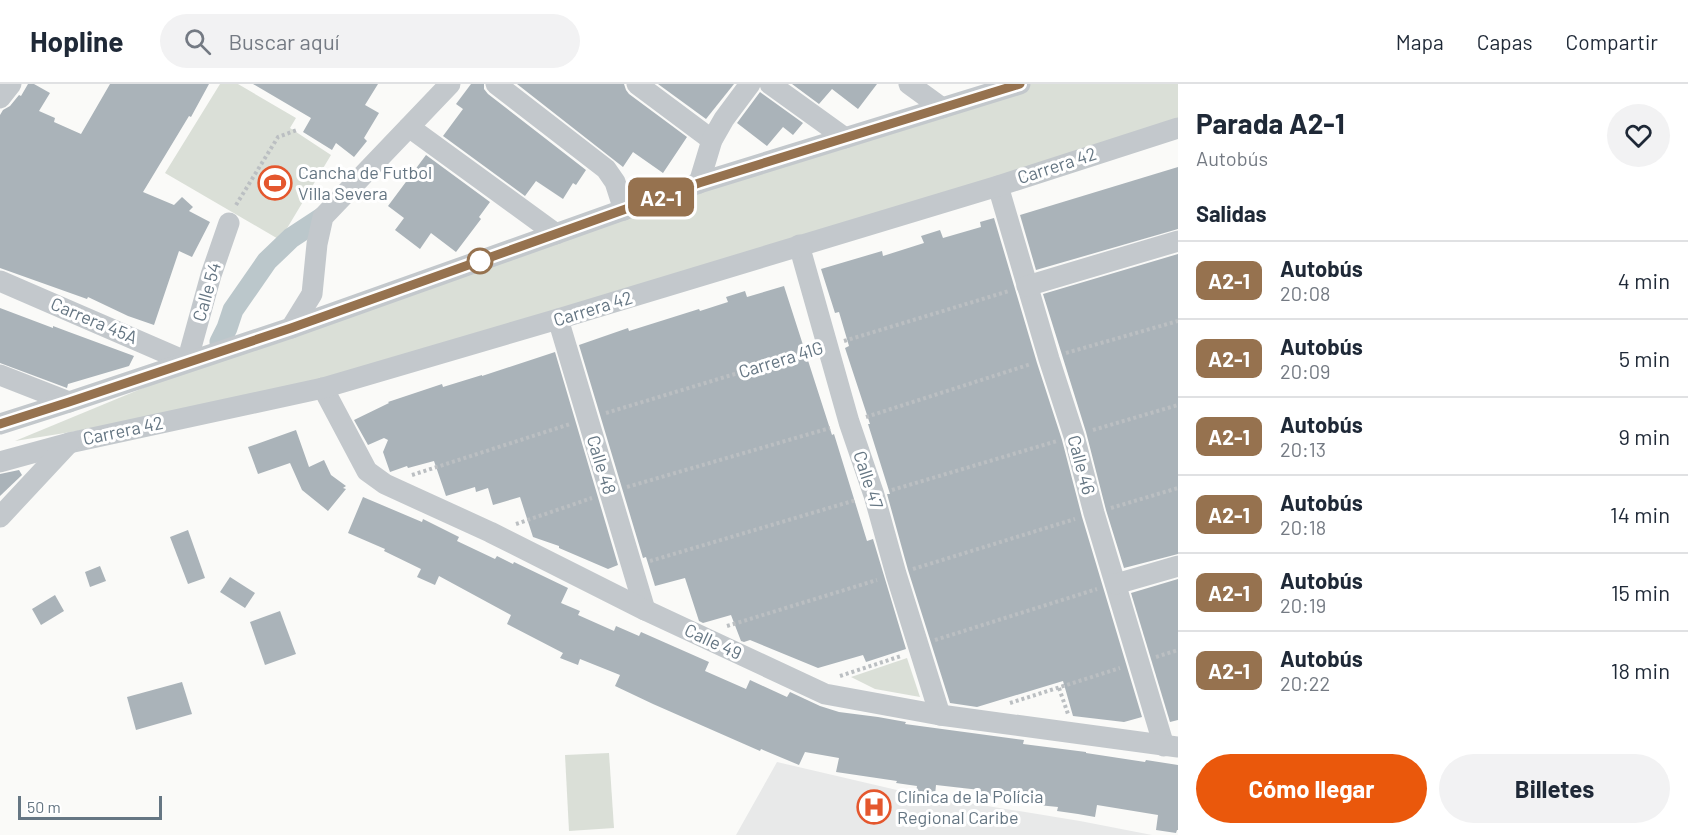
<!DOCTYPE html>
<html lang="es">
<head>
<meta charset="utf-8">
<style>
	body { margin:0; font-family:Barlow,sans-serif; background:#f2f2f3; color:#1f2937; height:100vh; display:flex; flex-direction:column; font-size:22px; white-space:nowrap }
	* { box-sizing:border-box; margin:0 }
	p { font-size:20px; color:#747a83 }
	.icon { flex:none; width:33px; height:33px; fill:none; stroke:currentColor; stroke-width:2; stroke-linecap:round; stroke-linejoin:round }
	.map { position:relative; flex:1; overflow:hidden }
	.panel { display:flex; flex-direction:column; background:#fff; width:510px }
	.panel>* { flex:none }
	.badge { padding:0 12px; border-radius:9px; font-size:21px; line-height:39px }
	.scale { position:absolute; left:18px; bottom:15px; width:144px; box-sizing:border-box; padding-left:6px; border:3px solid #657683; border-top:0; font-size:16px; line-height:21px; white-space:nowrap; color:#657683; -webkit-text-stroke:4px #fff; paint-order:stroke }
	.map>.badge { position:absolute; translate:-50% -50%; box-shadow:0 0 0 3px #fff }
	h2 { padding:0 18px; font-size:22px; line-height:54px }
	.round { display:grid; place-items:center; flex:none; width:63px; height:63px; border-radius:32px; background:#f2f2f3 }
	.overview { display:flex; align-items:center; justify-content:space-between; height:102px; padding:0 18px }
	h1 { font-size:28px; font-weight:700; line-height:45px }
	.button { display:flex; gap:12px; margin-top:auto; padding:12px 18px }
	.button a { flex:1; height:69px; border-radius:36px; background:#ea580c; color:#fff; font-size:24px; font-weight:700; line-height:69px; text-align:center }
	.button a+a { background:#f2f2f3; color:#1f2937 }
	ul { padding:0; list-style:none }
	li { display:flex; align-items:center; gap:18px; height:78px; padding:0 18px; border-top:2px solid #e0e1e3 }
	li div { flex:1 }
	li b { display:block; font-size:22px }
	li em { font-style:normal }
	li .badge { min-width:66px; font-weight:700; text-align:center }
	header { display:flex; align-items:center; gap:36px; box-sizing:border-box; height:84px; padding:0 30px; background:#fff; border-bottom:2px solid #e0e1e3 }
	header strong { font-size:28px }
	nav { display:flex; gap:33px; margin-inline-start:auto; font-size:21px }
	.search { width:420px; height:54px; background:#f2f2f3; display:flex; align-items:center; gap:15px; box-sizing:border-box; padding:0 21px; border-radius:33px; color:#747a83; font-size:22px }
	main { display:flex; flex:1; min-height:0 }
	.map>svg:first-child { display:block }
	.built { fill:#e8e9e9 }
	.green { fill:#dadfd7 }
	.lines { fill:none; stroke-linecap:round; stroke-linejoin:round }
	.canal { stroke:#bbc7cb; stroke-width:21 }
	.building { fill:#aab3b9 }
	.path { stroke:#bbbfc2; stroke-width:4; stroke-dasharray:3 3; stroke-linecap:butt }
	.minor { stroke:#c3c8cc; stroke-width:21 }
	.line-casing { stroke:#fff; stroke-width:14 }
	.line { stroke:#96724f; stroke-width:9 }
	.stop-dot { fill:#fff; stroke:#96724f; stroke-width:3 }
	.labels { text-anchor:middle; stroke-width:6; stroke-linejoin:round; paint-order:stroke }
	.street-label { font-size:18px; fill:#657683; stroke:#fff }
	.poi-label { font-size:18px; fill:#657683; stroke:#fff; text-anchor:start }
</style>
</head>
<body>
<header>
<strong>Hopline</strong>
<div class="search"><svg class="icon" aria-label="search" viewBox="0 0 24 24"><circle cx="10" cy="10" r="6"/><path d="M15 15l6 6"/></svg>Buscar aquí</div>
<nav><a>Mapa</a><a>Capas</a><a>Compartir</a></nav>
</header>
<main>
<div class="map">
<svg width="1178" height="751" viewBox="0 0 1178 751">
	<rect width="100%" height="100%" fill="#fafaf8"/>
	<!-- built -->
	<path class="built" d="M777 678 914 710 1080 737 1152 751H736Z"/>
	<!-- green -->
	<g class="green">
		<path d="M220 0H238L296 34 290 44 331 71 280 156 165 89Z"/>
		<path d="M1031 0H1178V43L558 235 190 329 15 357 206 278 530 159Z"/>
		<path d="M907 574 920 613 875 605 851 593Z"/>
		<path d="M609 669 614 744 569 747 565 671Z"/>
	</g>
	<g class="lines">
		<!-- canal -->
		<path class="canal" d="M220 258 227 244 233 226 267 177 291 154 323 133"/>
	</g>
	<!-- building -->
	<g class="building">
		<path d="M28 0H34L50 9 39 27 55 34 54 38 81 50 110 0H209L191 33 189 32 143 108 174 121 182 113 193 123 189 127 210 138 192 173 179 167 154 241 128 232 88 213 87 215 0 184V31L3 26 10 22 19 11 21 12Z"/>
		<path d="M253 0H378L365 21 379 29 364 54 367 57 354 73 336 59 332 66 303 48 311 34Z"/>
		<path d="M471 0H484V5L488 10 586 86 576 101 573 99 563 115 536 97 525 112 443 52 463 25 456 20Z"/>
		<path d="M517 0H624L626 6 629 10 687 53 663 89 633 68 623 83Z"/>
		<path d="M658 0H734L706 35Z"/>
		<path d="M792 0H877L858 25 832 5 819 20Z"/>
		<path d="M760 8 803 39 793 51 783 43 767 62 737 39Z"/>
		<path d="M426 71 490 118 479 133 481 135 456 168 431 149 420 165 395 146 404 134 388 122Z"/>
		<path d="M1178 83V145L1036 186 1020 131Z"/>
		<path d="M994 134 1037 279 1062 356 1082 433 1142 633 1124 638 1073 632 1063 597 977 623 950 619 908 486 887 410H890L868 340H870L845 264 849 262 839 228 835 229 821 185 882 167 883 172 924 159 921 152 940 146 943 154 981 143 980 138Z"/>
		<path d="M1178 170V470L1124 484 1106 426 1086 348 1043 210Z"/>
		<path d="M784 202 832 351 834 350 867 457 873 455 906 565 866 578 863 571 818 584 750 556 744 558 741 557 731 531 703 539 699 537 685 494 655 502 646 473 643 474 579 261 628 244 629 247 699 225 700 227 728 218 726 213 745 207 747 213Z"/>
		<path d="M0 224 53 244V242L69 248 134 272 129 282 68 300 67 304 0 279Z"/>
		<path d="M555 268 618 481 608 485 559 464V462L533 453 520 413 493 421 488 404 476 408 475 403 446 412 434 377 408 384 407 382 390 388 383 368 388 356 384 354 368 361 354 336 389 319 388 318 442 300 443 303 482 291V292Z"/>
		<path d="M296 346 309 383 324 376 331 391 346 402 343 404 346 405 328 427 302 406 290 379 258 390 248 363Z"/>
		<path d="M19 386 22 391 0 412V390Z"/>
		<path d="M363 413 422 438 423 435 459 453 457 457 495 475 497 472 513 480 514 478 568 504 561 519 580 527 578 531 614 547 616 542 639 552 641 548 709 578 705 587 746 605 750 596 787 613 790 608 820 622 839 628 878 633 906 638 905 640 1024 656 1023 660 1086 668V669L1145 678 1146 676 1178 681V746H1177L1176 749 1156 746 1158 731 1097 721 1095 733 1078 730 1057 727 1058 723 1038 721 1039 714 997 709V713L979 711 980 706 936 701 935 711 916 708 917 702 896 699 897 697 836 688 839 674 805 668 799 681 761 665 760 667 653 620 615 602 620 591 580 575 578 581 560 574 563 569 507 540 511 531 439 492 435 501 417 493 421 485 384 467 385 465 348 449Z"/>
		<path d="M188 446 205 494 188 500 170 453Z"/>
		<path d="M100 482 106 497 90 503 85 488Z"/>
		<path d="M230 493 255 509 245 524 220 508Z"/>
		<path d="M1178 495V636L1170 638 1131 509Z"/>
		<path d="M55 511 64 527 41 541 32 525Z"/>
		<path d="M280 527 296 570 265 581 250 538Z"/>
		<path d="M182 598 192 630 136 646 127 613Z"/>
	</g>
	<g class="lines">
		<!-- path -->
		<g class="path">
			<path d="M236 121 278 53 297 46"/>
			<path d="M844 257 1009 207"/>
			<path d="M1066 269 1178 237"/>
			<path d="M606 329 811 267"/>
			<path d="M866 333 1031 280"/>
			<path d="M1093 346 1178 321"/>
			<path d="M412 391 570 340"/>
			<path d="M627 403 830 344"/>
			<path d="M892 406 1057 357"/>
			<path d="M1111 424 1178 404"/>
			<path d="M516 440 592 414"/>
			<path d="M650 477 856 416"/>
			<path d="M913 485 1075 435"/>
			<path d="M727 542 877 496"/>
			<path d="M935 556 1097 505"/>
			<path d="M1156 573 1178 566"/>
			<path d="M840 592 901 572"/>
			<path d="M1059 604 1068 630"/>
			<path d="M1010 619 1120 584"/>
		</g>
		<!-- minor -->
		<g class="minor">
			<path d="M496 0 606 85 615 98 624 126"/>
			<path d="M637 0 712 56"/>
			<path d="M770 0 845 54"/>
			<path d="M909 0 942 24"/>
			<path d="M0 14 11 0"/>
			<path d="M409 43 556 150"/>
			<path d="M699 99 712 56 724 35 750 0"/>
			<path d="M998 102 1049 275 1074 352 1094 429 1164 662"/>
			<path d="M799 161 849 338 874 411 896 490 940 631"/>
			<path d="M0 197 187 278 211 191 229 139"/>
			<path d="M1027 202 1178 157"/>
			<path d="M558 235 645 526"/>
			<path d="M291 244 312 210 317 160 323 133 450 0"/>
			<path d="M0 291 69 318"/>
			<path d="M323 304 367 387 385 400 490 448 645 526 825 610 940 631 1178 663"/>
			<path d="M0 340 69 318 291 244 699 99 1020 0"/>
			<path d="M0 378 69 359 323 304 558 235 998 102 1178 44"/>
			<path d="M0 433 69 359"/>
			<path d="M1116 500 1178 482"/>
		</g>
	</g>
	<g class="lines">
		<!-- line casing -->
		<g class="line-casing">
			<path id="line" d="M0 340 69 318 291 244 699 99 1020 0"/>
		</g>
		<!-- line -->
		<use href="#line" class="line"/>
	</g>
	<!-- icons -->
	<defs>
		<g id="stadium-ring" transform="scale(1.725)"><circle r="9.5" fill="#fff" stroke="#e4572e" stroke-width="1.5"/><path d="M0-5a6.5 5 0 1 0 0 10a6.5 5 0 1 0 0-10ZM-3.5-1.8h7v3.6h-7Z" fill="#e4572e"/></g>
		<g id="hospital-ring" transform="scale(1.725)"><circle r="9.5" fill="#fff" stroke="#e4572e" stroke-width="1.5"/><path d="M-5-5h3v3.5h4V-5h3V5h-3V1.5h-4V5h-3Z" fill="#e4572e"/></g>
	</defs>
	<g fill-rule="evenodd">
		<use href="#stadium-ring" x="275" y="99"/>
		<use href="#hospital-ring" x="874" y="723"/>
	</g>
	<!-- markers -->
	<circle class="stop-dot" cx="480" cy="177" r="12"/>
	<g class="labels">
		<!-- street labels -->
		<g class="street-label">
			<text transform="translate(1057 82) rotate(-18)" y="6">Carrera 42</text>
			<text transform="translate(207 208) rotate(-74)" y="6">Calle 54</text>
			<text transform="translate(593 225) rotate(-17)" y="6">Carrera 42</text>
			<text transform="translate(94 237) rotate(23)" y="6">Carrera 45A</text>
			<text transform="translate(781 276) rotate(-17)" y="6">Carrera 41G</text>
			<text transform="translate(123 347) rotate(-12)" y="6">Carrera 42</text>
			<text transform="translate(601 381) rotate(73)" y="6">Calle 48</text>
			<text transform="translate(1081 381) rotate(75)" y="6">Calle 46</text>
			<text transform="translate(868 396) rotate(72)" y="6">Calle 47</text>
			<text transform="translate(713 558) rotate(25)" y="6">Calle 49</text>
		</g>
		<!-- poi labels -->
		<g class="poi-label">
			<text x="298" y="95">Cancha de Futbol<tspan x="298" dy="21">Villa Severa</tspan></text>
			<text x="897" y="719">Clínica de la Polícia<tspan x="897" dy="21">Regional Caribe</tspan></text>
		</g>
	</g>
</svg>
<div class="scale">50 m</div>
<b class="badge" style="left:661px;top:113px;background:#96724f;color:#fff">A2-1</b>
</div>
<section class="panel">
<div class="overview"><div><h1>Parada A2-1</h1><p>Autobús</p></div><a class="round"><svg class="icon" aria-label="heart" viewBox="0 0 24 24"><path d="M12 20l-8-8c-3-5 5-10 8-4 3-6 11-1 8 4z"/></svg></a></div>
<h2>Salidas</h2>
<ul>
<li><span class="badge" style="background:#96724f;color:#fff">A2-1</span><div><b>Autobús</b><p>20:08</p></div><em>4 min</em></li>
<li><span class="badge" style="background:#96724f;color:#fff">A2-1</span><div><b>Autobús</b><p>20:09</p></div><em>5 min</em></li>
<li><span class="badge" style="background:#96724f;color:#fff">A2-1</span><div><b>Autobús</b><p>20:13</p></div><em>9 min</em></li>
<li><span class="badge" style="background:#96724f;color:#fff">A2-1</span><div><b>Autobús</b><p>20:18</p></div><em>14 min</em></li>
<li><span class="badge" style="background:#96724f;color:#fff">A2-1</span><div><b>Autobús</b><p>20:19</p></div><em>15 min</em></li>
<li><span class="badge" style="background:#96724f;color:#fff">A2-1</span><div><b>Autobús</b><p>20:22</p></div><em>18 min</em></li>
</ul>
<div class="button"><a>Cómo llegar</a><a>Billetes</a></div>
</section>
</main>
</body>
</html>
